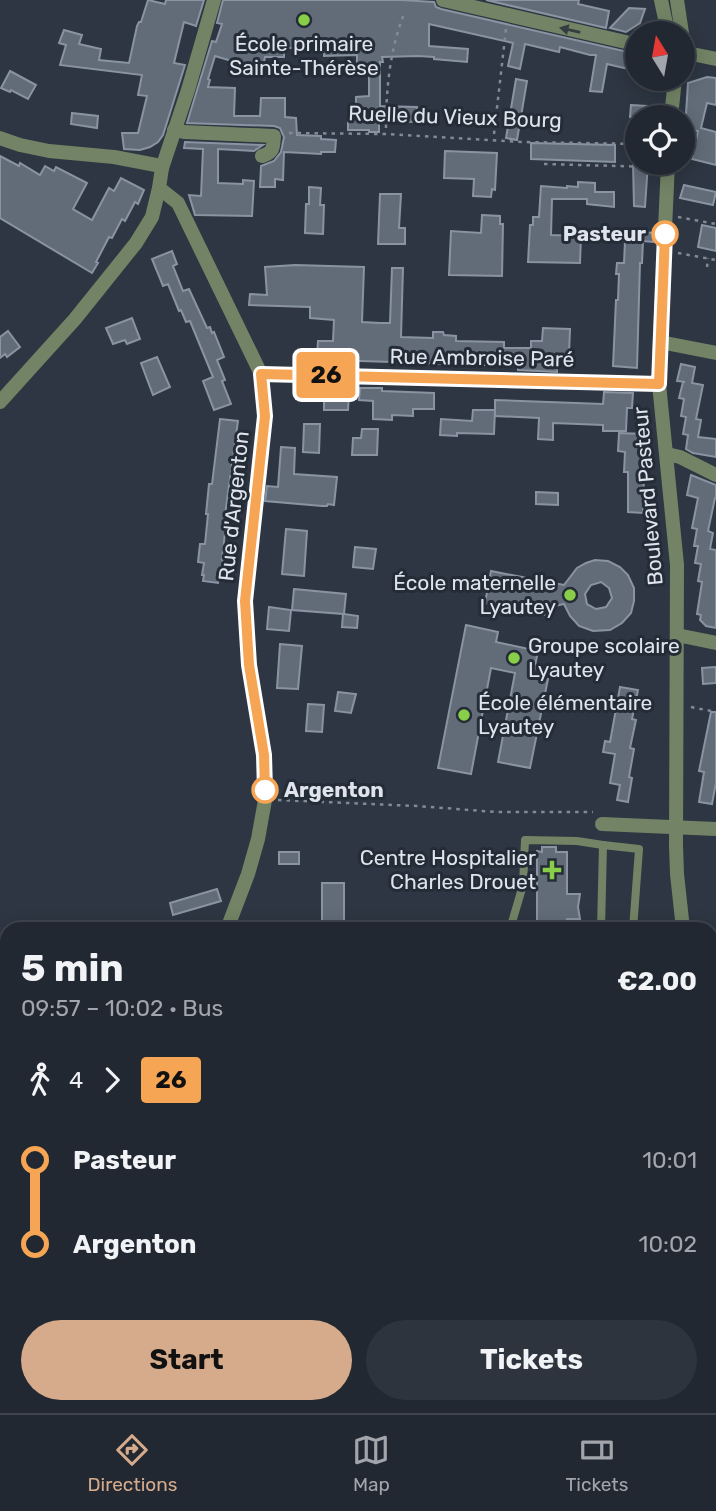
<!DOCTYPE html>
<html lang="en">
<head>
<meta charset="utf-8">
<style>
	body { margin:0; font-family:Rubik,sans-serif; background:#2e343e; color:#f1f3f6; height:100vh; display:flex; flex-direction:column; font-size:26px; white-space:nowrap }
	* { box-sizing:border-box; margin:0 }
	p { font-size:23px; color:#a2a6ac }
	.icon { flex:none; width:38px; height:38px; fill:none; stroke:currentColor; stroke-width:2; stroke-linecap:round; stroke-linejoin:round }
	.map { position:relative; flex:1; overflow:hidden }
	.sheet { position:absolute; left:0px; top:922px; width:718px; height:492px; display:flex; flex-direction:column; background:#222832; border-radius:21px 21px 0 0; box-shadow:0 4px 18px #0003,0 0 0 2px #3f444d }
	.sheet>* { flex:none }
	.badge { padding:0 14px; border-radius:5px; font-size:24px; line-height:46px }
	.needle { width:46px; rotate:349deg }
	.fabs { position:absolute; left:625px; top:21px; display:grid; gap:14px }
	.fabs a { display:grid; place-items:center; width:70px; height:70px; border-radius:50%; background:#222832; box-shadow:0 4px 18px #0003,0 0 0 2px #3f444d; font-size:35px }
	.map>.badge { position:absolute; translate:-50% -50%; box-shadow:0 0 0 4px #fff }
	.legs { display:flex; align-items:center; gap:10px; height:77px; padding:0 21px; font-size:23px }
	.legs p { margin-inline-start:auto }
	.summary { display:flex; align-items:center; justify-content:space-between; height:119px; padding:0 21px }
	h1 { font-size:38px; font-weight:700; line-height:52px }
	.primary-button { display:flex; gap:14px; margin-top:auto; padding:14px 21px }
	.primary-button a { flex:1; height:80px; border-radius:42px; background:#d6ab8b; color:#111; font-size:28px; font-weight:700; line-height:80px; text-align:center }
	.primary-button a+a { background:#2e343e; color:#f1f3f6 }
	ul { padding:0 21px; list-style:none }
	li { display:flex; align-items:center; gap:24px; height:84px; font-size:26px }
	li i { display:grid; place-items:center; width:10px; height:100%; margin:0 9px; background:currentColor }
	li i::after { content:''; width:18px; height:18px; margin:-9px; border:5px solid; border-radius:50%; background:#222832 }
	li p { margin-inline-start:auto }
	li:first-child i { background:linear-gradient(#0000 50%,currentColor 0) }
	li:last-child i { background:linear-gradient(currentColor 50%,#0000 0) }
	.tab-bar { display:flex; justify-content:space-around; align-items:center; height:98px; border-top:2px solid #3f444d; background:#222832; font-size:19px; color:#a2a6ac }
	.tab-bar a { display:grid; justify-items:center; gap:4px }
	.tab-bar .active { color:#d6ab8b }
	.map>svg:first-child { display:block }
	.green { fill:#20477a }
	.building { fill:#626c79; stroke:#8993a1; stroke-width:2; fill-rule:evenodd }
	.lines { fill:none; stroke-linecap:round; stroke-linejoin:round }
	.path { stroke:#838a94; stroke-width:2.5; stroke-dasharray:3.5 5; stroke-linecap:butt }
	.lane { stroke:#728465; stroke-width:8 }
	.street { stroke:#728465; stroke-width:14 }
	.oneway { fill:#343e40 }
	.line-1-casing { stroke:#fff; stroke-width:16 }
	.line-1 { stroke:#f6a554; stroke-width:10 }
	.poi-dot { fill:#89ce48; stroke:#242c37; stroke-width:2.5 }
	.stop-1-dot { fill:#fff; stroke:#f6a554; stroke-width:3.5 }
	.labels { text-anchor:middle; stroke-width:6; stroke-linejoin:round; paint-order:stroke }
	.poi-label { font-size:21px; fill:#dfe4ec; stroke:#242c37; text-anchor:end }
	.street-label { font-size:21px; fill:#dfe4ec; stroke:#242c37 }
	.stop-label { font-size:21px; font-weight:bold; fill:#dfe4ec; stroke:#242c37; text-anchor:end }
</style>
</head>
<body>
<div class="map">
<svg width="716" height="1413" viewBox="0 0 716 1413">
	<rect width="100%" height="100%" fill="#2d3642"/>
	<!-- green -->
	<path class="green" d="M262 1407H549L537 1413H261Z"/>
	<!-- building -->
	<g class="building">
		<path d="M148 0 165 4 166 0H204L196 26 184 22 174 63 185 65 163 135 158 142 150 147 140 150 124 149 122 133H138L147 96 138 95 142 75 60 65 66 45 59 43 64 30 82 35 79 44 101 49 99 60 129 63 137 26 139 22H141Z"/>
		<path d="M223 0H401L434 2 436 7 441 9 628 52 637 53V71L607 64 602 92 590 91 596 55H590L560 47 559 52 525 44 520 69 508 66 513 43 429 24V46L468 49 467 62 434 59V57L418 56 382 57 383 62H380V106L417 107 416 122 379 121V132H369V130H348V116H351L350 107H356V97L369 96V70H357V55L324 56V45H296L292 48H284V57H265L263 67 245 65 215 56 208 79 210 80 208 87 235 88 234 116H260L261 98H285V117L296 118 297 135 321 136V139L336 140 335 152H321V154L284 152 283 180 275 179V187H260L261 166 274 161 281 152 284 137 280 128 274 126 187 123 212 41 216 42 222 24 217 23Z"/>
		<path d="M486 0H579L578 4 609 11 606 28Z"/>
		<path d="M629 8 645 9 640 23 626 32 610 28Z"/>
		<path d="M10 71 36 85 28 99 11 90 10 92 1 88Z"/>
		<path d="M707 77 716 78V105L707 103 701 128 716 132V165L692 159 698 131 685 129 688 83Z"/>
		<path d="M516 79 527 81 517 140 506 138Z"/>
		<path d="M631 105 647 106 646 117H630Z"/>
		<path d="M72 113 98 116 97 128 71 124Z"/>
		<path d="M185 142 263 145 254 151 218 149V183L243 184V180L254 181 252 216 195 215 189 195 201 196 203 149 184 148Z"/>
		<path d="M531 143 615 145V162L531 159Z"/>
		<path d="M445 151 497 153 495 190 492 189 491 197 473 196 474 179 444 178Z"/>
		<path d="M0 156 19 166 20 163 40 175 45 166 54 171 56 167 87 183 73 209 92 220 109 188 114 191 121 178 144 190 138 204 135 202 125 221 122 219 112 238 109 237 96 262 98 263 92 273 0 218Z"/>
		<path d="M633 163H648L645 207 634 206Z"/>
		<path d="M578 182 595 183V192H614V207L587 204V199H552L551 235 581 236 580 263 528 262 530 225H533V217H539L541 186 567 188V186L578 187Z"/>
		<path d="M684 185 716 192 713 205 680 198Z"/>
		<path d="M309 187 321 188 320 205H324L323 234 305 233 306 204H309Z"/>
		<path d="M380 194H401L399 228H405V244H378Z"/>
		<path d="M482 215 500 216V224H503L502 276 449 275 451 231 481 233Z"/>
		<path d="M702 225 716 228V251L698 247Z"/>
		<path d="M606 229 654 233 653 242 643 241 642 263H640L637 368 613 366 616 300H618L619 274H616L617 263H624L625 241 606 240Z"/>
		<path d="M172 251 177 264 173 266 183 291 189 289 207 328 210 327 212 333 214 332 224 357 217 360 225 380 222 381 231 404 214 410 203 381 213 377 190 321 186 322 181 310 179 311 168 284 163 286 152 259Z"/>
		<path d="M295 265 364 267 362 322 380 323H390L392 268H403L401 337 433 338V332H443L444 335 456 336V341L504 342V348H531V341H542L543 328 570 329 569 355 557 354V372L518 370V366L360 361H349V359L317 357 318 341H333L334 320 310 318V307L249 305 250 294 267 295 265 267Z"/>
		<path d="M132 318 140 339 127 344 125 340 113 344 106 328Z"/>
		<path d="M8 331 20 347 7 357 5 354 0 358V337Z"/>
		<path d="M157 357 170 387 153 395 141 363Z"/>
		<path d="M681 364 695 367 692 383 703 385 696 419 701 420 698 437 716 439V457L693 453 686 449 688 435 683 434 686 417 681 416 684 399 679 398 683 382H685L677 381Z"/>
		<path d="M360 388H382V391L434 393V409H413V416L392 415V420L373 419V401L359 400Z"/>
		<path d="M324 392 349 393 348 410H324Z"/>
		<path d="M604 392 633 393 632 408H627L626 431H603V425L553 423V440L538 439 539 418 495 416V400L603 404Z"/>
		<path d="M473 410H495L494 434 457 433V436L440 435 441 419 472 421Z"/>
		<path d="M220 419 238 421 225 515H227L222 559H223L218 583 203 581 204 575H202L204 563 198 562 200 544H205L208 514H206L209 484H212Z"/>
		<path d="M304 424H320L319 453 303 452Z"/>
		<path d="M362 429H378L377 455H352L353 438H361Z"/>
		<path d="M619 433 645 434 643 513 628 512V472H624L625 452 618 451Z"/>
		<path d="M281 447 295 448 294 474 337 477 334 505 328 504 327 506H322L265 501 267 486 278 487Z"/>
		<path d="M691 475 716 485V498H715L708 531 713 533 710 549 716 550V628L706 626 700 620 701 615 697 614 702 582 698 581 701 564 695 563 698 546H694L697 529 692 528 698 498 687 495Z"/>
		<path d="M536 492 558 493V505L536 504Z"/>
		<path d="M286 529 307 531 304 576 282 574Z"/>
		<path d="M355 547 376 549 373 569 353 567Z"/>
		<path d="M595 560 608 561 620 567 628 575 634 588V601L631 613 622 623 610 630 593 631 579 626 570 616 564 604 546 608 545 615 485 603 491 571 564 585 577 568 586 563ZM601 582 609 588 612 598 606 607 596 609 587 604 585 594 591 585Z"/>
		<path d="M294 589 346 594 344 614 358 616 357 628 342 627 343 614 292 610Z"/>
		<path d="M269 607 291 610 289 631 267 629Z"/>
		<path d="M466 625 498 632 496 642 538 651 533 676 548 679 530 768 498 762 515 673 491 668 471 774 438 768Z"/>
		<path d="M280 644 302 646 298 689 277 688Z"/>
		<path d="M716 667V683L703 684 702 668Z"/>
		<path d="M620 687 638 690 632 719 636 720 630 748 634 749 629 777 632 778 628 802 617 800 620 785 610 783 615 754 603 752 605 741 610 742Z"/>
		<path d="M338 692 356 694 351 713 335 711Z"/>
		<path d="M308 704 324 705 322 732 306 731Z"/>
		<path d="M711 712H716V783L712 804 699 802 704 772 699 771Z"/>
		<path d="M542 847H556V852H567V894H580L578 907 580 919H567V929H537V851L542 852Z"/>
		<rect x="279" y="852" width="20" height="12"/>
		<rect x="322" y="883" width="22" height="38"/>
		<path d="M217 889 221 901 173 915 170 903Z"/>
	</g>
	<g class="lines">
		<!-- path -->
		<g class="path">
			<path d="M386 128C386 89 390 49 404 14"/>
			<path d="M289 133 386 134 523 142 637 144"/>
			<path d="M494 134 506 29"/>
			<path d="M544 164 654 167"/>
			<path d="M678 217 716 224"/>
			<path d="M678 253 716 260"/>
			<path d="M707 267 708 258"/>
			<path d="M691 707 716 712"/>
			<path d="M278 800 417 806 496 812H593"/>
			<path d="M698 1407 702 1413"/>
		</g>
		<!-- lane -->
		<g class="lane">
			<path d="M510 929 523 885 525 840 577 841 603 845"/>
			<path d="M601 929 603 845 639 849 633 929"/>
		</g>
		<!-- street -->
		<g class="street">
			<path d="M214 0 188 90 162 168 159 188 178 203 261 374 265 416 245 601 249 665 264 755 265 800 258 839 248 874 227 929"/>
			<path d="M443 0 630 43H637"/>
			<path d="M661 0 668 33"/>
			<path d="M677 0 682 33"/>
			<path d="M682 52 716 59"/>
			<path d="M671 117 675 79"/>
			<path d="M174 130 184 132 274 136C273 148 274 152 262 156"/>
			<path d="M0 138 20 145 49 151 114 157 156 165 162 168"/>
			<path d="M668 163 659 360V384L677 565 676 845 677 874 683 929"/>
			<path d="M660 342 716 353"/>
			<path d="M261 374 659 384"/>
			<path d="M0 402 75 319 136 243 152 217 159 188"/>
			<path d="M667 454 680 457 716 475"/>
			<path d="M677 635 716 643"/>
			<path d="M602 824 716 829"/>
			<path d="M710 1103H716"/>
			<path d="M710 1333H716"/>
			<path d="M11 1413 13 1407"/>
			<path d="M666 1413 667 1407"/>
		</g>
	</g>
	<!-- one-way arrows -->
	<defs><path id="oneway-solid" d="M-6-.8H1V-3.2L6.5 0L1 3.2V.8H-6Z" transform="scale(1.75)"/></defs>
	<use class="oneway" href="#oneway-solid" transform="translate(570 30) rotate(-167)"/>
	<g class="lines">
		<!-- line-1 casing -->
		<g class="line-1-casing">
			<path id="line-1" d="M265 790 264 755 249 665 245 601 265 416 261 374 659 384 665 234"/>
		</g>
		<!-- line-1 -->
		<use href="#line-1" class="line-1"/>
	</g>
	<!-- markers -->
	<g class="poi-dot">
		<circle cx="304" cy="20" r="7"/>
		<circle cx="570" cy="595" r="7"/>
		<circle cx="514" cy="658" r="7"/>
		<circle cx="464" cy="715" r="7"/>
		<path d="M548.5 859.5h7v7h7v7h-7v7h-7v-7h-7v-7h7z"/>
	</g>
	<g class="stop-1-dot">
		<circle cx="665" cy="234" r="12"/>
		<circle cx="265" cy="790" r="12"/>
	</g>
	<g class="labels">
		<!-- poi labels -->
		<g class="poi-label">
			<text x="304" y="51" text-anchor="middle">École primaire<tspan x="304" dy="24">Sainte-Thérèse</tspan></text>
			<text x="556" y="590">École maternelle<tspan x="556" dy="24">Lyautey</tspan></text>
			<text x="528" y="653" text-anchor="start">Groupe scolaire<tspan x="528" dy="24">Lyautey</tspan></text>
			<text x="478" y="710" text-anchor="start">École élémentaire<tspan x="478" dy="24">Lyautey</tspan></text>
			<text x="536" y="865">Centre Hospitalier<tspan x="536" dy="24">Charles Drouet</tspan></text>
		</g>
		<!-- street labels -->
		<g class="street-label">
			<text transform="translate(455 117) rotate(2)" y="7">Ruelle du Vieux Bourg</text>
			<text transform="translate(482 358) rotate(1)" y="7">Rue Ambroise Paré</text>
			<text transform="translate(648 496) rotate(-95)" y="7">Boulevard Pasteur</text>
			<text transform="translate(234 506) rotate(-84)" y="7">Rue d'Argenton</text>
		</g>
		<!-- stop labels -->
		<g class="stop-label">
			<text x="646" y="241">Pasteur</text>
			<text x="284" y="797" text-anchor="start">Argenton</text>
		</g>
	</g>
</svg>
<div class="fabs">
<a><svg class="needle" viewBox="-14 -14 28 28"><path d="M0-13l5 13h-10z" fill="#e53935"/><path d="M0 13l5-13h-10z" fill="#a2a6ac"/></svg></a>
<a><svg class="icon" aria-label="locate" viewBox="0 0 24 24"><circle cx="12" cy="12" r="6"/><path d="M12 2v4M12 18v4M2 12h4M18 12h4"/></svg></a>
</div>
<b class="badge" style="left:326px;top:375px;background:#f6a554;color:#111">26</b>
<section class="sheet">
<div class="summary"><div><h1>5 min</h1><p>09:57 – 10:02 · Bus</p></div><b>€2.00</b></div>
<div class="legs"><svg class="icon" aria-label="walk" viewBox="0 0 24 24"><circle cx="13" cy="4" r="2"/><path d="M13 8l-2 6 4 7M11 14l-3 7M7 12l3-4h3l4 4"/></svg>4<svg class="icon" aria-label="forward" viewBox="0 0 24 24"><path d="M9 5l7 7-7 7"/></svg><b class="badge" style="background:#f6a554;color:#111">26</b></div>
<ul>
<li><i style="color:#f6a554"></i><b>Pasteur</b><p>10:01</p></li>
<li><i style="color:#f6a554"></i><b>Argenton</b><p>10:02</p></li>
</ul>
<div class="primary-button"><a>Start</a><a>Tickets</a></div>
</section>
</div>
<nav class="tab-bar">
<a class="active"><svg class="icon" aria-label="directions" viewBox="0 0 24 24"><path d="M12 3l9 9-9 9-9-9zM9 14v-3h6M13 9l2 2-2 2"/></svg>Directions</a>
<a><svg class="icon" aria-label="map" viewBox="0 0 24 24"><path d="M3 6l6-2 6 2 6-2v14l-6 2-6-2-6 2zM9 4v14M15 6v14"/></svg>Map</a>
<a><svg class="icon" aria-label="tickets" viewBox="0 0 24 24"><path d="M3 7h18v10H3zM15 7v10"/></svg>Tickets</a>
</nav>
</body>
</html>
